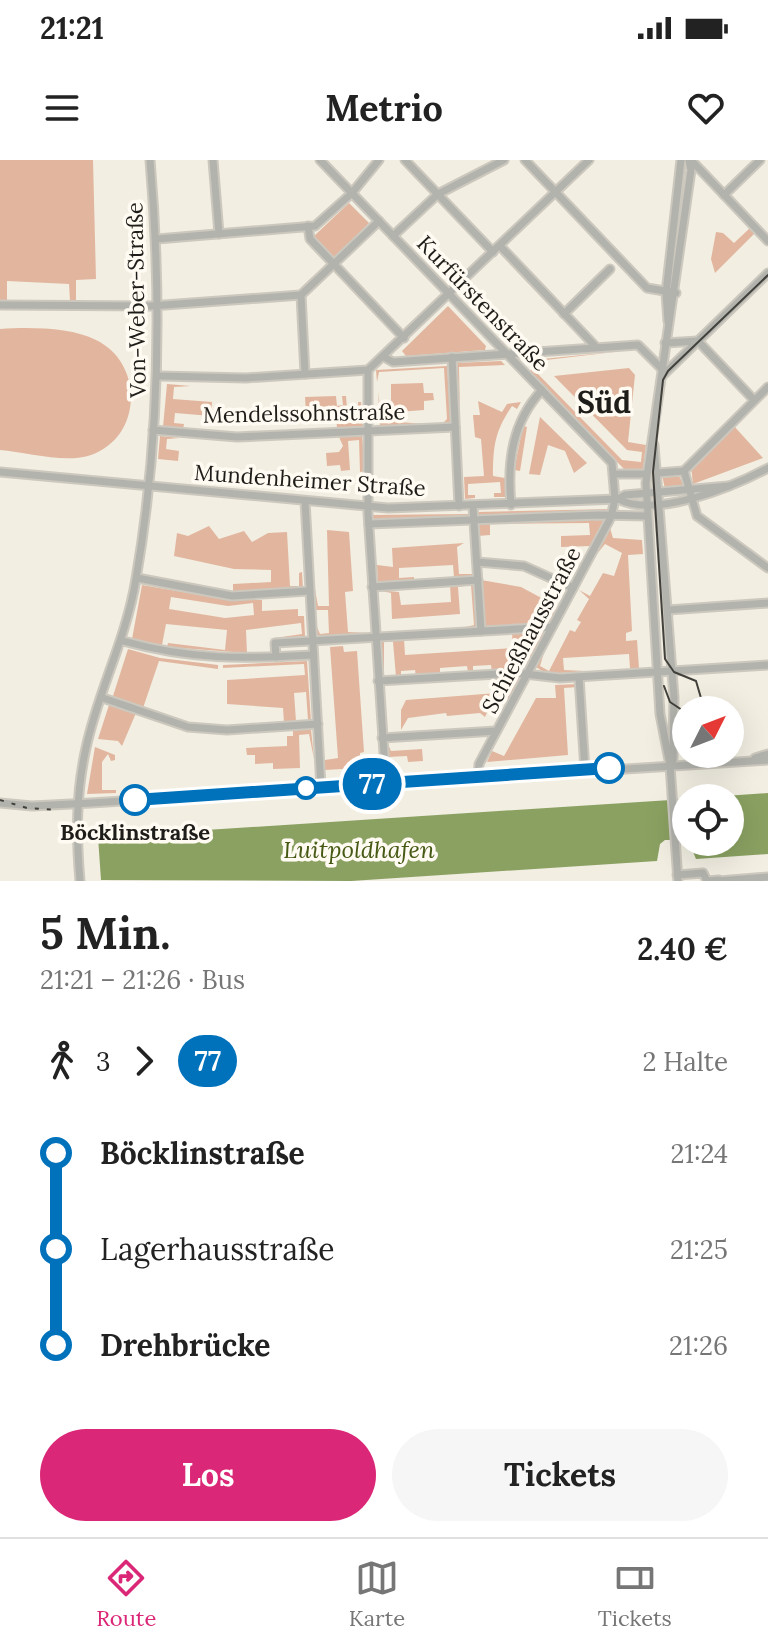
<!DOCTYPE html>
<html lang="de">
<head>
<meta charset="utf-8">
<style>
	body { margin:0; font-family:Lora,serif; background:#f6f6f6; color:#222; height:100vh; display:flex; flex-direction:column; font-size:30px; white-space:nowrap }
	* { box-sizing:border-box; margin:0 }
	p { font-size:26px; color:#767676 }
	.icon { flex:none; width:44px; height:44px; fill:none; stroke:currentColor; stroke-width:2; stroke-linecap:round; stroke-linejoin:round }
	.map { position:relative; height:721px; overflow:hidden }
	.sheet { display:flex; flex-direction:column; background:#fff; flex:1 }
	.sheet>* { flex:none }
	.badge { padding:0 16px; border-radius:26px; font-size:28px; line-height:52px }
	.needle { width:52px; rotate:48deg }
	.tools { position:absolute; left:672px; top:536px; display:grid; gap:16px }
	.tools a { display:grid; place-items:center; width:72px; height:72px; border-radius:50%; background:#fff; box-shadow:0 8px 32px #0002; font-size:40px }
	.map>.badge { position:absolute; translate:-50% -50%; box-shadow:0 0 0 4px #fff }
	.legs { display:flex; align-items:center; gap:12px; height:88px; padding:0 40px; font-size:26px }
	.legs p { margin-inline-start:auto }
	.summary { display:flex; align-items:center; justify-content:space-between; height:136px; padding:0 40px }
	h1 { font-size:44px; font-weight:700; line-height:60px }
	.primary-button { display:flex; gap:16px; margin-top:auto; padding:16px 40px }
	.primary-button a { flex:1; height:92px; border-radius:48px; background:#db2777; color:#fff; font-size:32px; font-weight:700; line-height:92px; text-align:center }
	.primary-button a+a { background:#f6f6f6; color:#222 }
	ul { padding:0 40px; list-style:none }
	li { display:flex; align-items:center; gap:28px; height:96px; font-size:30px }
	li i { display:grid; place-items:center; width:12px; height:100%; margin:0 10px; background:currentColor }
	li i::after { content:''; width:20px; height:20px; margin:-10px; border:6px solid; border-radius:50%; background:#fff }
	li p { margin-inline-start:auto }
	li:first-child i { background:linear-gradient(#0000 50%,currentColor 0) }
	li:last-child i { background:linear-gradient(currentColor 50%,#0000 0) }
	.status { display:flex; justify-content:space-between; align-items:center; height:56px; padding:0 40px; background:#fff; direction:ltr }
	.status svg { height:22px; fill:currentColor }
	header { display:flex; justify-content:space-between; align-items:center; height:104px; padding:0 40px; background:#fff; font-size:36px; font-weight:700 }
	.dock { display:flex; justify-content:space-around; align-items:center; height:112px; border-top:2px solid #e0e0e0; background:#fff; font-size:22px; color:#767676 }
	.dock a { display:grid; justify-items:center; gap:4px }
	.dock .current { color:#db2777 }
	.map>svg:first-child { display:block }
	.green { fill:#e2b69e; fill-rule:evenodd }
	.water { fill:#8aa162 }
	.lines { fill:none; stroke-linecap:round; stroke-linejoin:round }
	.minor-casing { stroke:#ccc8be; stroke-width:11 }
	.minor { stroke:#b3b3ae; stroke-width:7 }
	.tram { stroke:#42403b; stroke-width:2 }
	.rail { stroke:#42403b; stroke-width:2; stroke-dasharray:4 8; stroke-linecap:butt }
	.line-1-casing { stroke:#fff; stroke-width:18 }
	.line-1 { stroke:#0072bc; stroke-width:12 }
	.stop-1-dot { fill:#fff; stroke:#0072bc; stroke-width:4 }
	.labels { text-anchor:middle; stroke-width:7; stroke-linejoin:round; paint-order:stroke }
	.street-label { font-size:22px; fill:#1f1d19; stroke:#fffbf2 }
	.stop-label { font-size:22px; font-weight:bold; fill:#1f1d19; stroke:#fffbf2 }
	.water-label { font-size:24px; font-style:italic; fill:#465a15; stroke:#fffbf2 }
	.district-label { font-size:30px; font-weight:bold; fill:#1f1d19; stroke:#fffbf2 }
</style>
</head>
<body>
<div class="status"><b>21:21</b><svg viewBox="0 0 49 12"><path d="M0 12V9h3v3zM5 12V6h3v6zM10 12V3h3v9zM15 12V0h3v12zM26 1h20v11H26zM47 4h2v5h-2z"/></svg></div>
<header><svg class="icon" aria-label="menu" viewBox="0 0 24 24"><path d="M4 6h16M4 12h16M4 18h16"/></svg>Metrio<svg class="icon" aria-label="heart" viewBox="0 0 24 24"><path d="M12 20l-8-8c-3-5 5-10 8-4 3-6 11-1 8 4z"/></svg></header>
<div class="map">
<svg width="768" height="721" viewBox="0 0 768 721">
	<rect width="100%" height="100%" fill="#f2eee2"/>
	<!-- green -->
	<g class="green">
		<path d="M0 0H93L96 119 76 120V141H70L69 124 7 121V143H0Z"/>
		<path d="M349 43 369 63 334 98 313 77Z"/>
		<path d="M750 68 754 74 715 113 711 99 716 72 723 73 734 83Z"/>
		<path d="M448 146 486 186 485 190 406 196 402 191Z"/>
		<path d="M0 169C28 167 71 167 96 180 144 203 143 277 91 295 66 304 26 292 0 290Z"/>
		<path d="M623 191 546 200 535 211 622 300 641 302 642 292 627 290 554 216 629 208 635 215 628 282 646 285 643 309H624L530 211 542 199Z"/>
		<path d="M501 201 505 205 459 207 460 253 457 203Z"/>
		<path d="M447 206 451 262 443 263 447 259 444 208 379 212 377 222 376 210Z"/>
		<path d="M423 223 424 233H433L434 240 424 241V250L398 252V262L426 264 380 266 378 231 382 263H391V224Z"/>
		<path d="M167 224 191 226 174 227 173 239 212 242 211 256 175 253 174 263 184 264 183 269 163 267Z"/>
		<path d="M336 236 337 246 343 245 342 236H346L348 263H358V242H361L363 266 337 268 336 253 306 255 305 237Z"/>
		<path d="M478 241 502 252 507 244 521 242 517 249 512 246C496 270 493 283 493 316L505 318 506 337H494V333H501L500 322 468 324V335H475V338L465 339 464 317 484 316 481 279 475 277 473 255H480Z"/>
		<path d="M540 257 587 303 574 313 565 291 548 285 540 315 529 314Z"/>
		<path d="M733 265 763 298 693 324 691 306Z"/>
		<path d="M523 266 527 267 520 311 514 310Z"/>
		<path d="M362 275 365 311 360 312 359 280 348 281 350 310 341 311 340 305 327 306 326 293 339 292 343 286 339 277Z"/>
		<path d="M160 276 180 278 167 279 166 289 179 291 178 301 158 299Z"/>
		<path d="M678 314 684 326 665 329 662 315Z"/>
		<path d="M610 349 609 354 478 357 477 352Z"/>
		<path d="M469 354V358L370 362V355Z"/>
		<path d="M600 357 606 359 591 386 561 387V376L590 375 589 363 490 364V375L478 376V363Z"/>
		<path d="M209 366 219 379 244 371 252 382 268 373 287 372 290 426H299V413L302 412 303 429 233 433V424L271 422V410L234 409 174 396 177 373 188 376Z"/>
		<path d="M610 368 613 378 642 380 643 394 628 395 632 471 626 473V481L637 480 639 508H630L629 494 563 498 564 510 586 511 547 514 536 507 545 489 540 506 549 511 570 470 575 472 581 462 577 460 589 439 579 430 590 436 603 413 614 416 622 393 605 384 593 399Z"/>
		<path d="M327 370 349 372 353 431 345 432 348 472 370 473 317 476V467L320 474 329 473 328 450H316L313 418 318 446H329Z"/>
		<path d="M464 383 457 387 459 414H472V417L454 418 453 405 399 408V418L414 417V422L378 424 377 405 393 407 392 388Z"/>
		<path d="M481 420 521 427 560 448 551 465 485 468Z"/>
		<path d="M474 424 477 468 458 469 474 465 471 425 458 427 460 454 392 459 391 433 377 430 399 432 401 445 451 442 450 425Z"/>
		<path d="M142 425 229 440H262V451L298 449V456H304L305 476 268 479 302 474 301 463 246 470 247 493 167 487 168 483 225 490 227 470 166 464 162 485 132 479ZM171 437 228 446 253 443 254 455 225 458 169 449Z"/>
		<path d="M547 470 528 505 525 495 514 496 515 510 492 512 491 505 473 506V511L468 512 467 506 440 508V515L416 517 415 510 401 511V516L396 517 393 482H384V518L381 481 404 479 405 495 513 488 512 473 413 479Z"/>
		<path d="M343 486 344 492 357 491 364 592 360 593V602L381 601 382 616 377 617 376 607 325 610V600L338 598 330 487Z"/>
		<path d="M128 489 160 498 218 505V509L159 501 142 551 113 536Z"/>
		<path d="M307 501 311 561 284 563 283 548 227 544V520L305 515 304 504 223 508V505ZM306 532 308 560 296 561 294 533Z"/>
		<path d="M515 516 521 519 509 540 504 538 499 546 492 542 485 557 480 553 447 556 446 553 408 558 401 570V550L406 540 510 532 509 520 491 521V518Z"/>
		<path d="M578 524V527L564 528 568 595 487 602 492 591 504 596 536 538H556L555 525Z"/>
		<path d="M109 545 136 553 122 586 118 581 98 579Z"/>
		<path d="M311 569 314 599 309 574 299 575 300 608 273 609V603L255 604V595H247L246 588 287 586V576H293V570Z"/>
		<path d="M387 582 391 591 422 589 423 601 408 602 407 596 388 597Z"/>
		<path d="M95 587 115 595V600L111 601 108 594 102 602V630H116V633L87 634Z"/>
	</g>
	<!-- water -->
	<g class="water">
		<path d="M768 633V694L696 699 689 682H730V638H696Z"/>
		<path d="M686 639V680H665L660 684 657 701 351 721 101 720 98 677Z"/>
	</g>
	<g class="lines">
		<!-- minor casing -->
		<g class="minor-casing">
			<g id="minor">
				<path d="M213 0 219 74"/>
				<path d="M320 0 612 303 615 339 611 357 479 604 478 617"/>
				<path d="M405 0 493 92"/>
				<path d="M525 0 647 128 676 133"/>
				<path d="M691 0 768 81"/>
				<path d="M724 35 760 0"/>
				<path d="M308 66 310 79 404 178"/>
				<path d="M393 76 438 34 504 0"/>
				<path d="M157 79 315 66 352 33 379 0"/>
				<path d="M500 86 596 187"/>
				<path d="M301 135 379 61"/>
				<path d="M301 135 305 214"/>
				<path d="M0 145 151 146 301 135"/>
				<path d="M564 154 610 109"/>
				<path d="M668 161 666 133 681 0"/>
				<path d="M665 183 698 181 754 240"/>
				<path d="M384 197 393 202 638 185 662 209"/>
				<path d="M452 197 459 346"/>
				<path d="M368 210V353L386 623"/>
				<path d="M159 216 246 218 368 210 589 0"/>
				<path d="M662 216 768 113"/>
				<path d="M153 270 237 277 455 267"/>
				<path d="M654 285 674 537 673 600 670 605"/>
				<path d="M684 311 697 356 768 408"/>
				<path d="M684 311 768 227"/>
				<path d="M0 312 388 348 618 339 625 335 729 326"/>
				<path d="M658 313 684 311"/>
				<path d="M614 314H646"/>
				<path d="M618 339C656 359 734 326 768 308"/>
				<path d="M305 341 321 627"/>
				<path d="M511 345C507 302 512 262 542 230"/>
				<path d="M473 346 481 471"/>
				<path d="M369 364 598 355 647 356"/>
				<path d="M477 402 524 406 573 428"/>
				<path d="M137 418 232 436 308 431"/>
				<path d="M372 427 478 420"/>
				<path d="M668 450 768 443"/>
				<path d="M123 481C192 500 242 499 313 495"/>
				<path d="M276 497 275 483 552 467"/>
				<path d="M579 517 585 610"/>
				<path d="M378 521 516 513 560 518 768 505"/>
				<path d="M103 538 188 567 227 570 318 564"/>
				<path d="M382 578 496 571"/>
				<path d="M755 598 768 594"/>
				<path d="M0 643 32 646 91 643 768 600"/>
				<path d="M677 715 703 713 707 721 719 720"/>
				<path d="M80 721C76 675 76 633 86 588 98 531 126 480 136 419 160 279 162 140 150 0"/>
				<path d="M678 721 670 605 660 554 646 323 691 10 689 0"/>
				<path d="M719 721 768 717"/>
			</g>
		</g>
		<!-- minor -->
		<use href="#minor" class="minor"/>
		<!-- tram -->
		<path class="tram" d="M664 526 670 542 682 550 694 547 701 538 696 521 674 512 665 499 653 312 663 220 668 211 768 115"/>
		<!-- rail -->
		<path class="rail" d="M0 640 27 648 57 650"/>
	</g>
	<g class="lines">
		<!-- line-1 casing -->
		<g class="line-1-casing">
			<path id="line-1" d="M135 640 609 608"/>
		</g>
		<!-- line-1 -->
		<use href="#line-1" class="line-1"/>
	</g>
	<!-- markers -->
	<g class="stop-1-dot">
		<circle cx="609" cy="608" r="14"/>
		<circle cx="306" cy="628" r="10"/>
		<circle cx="135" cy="640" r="14"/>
	</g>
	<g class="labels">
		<!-- street labels -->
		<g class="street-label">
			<text transform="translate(136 140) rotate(-91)" y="8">Von-Weber-Straße</text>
			<text transform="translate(483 143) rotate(46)" y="8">Kurfürstenstraße</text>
			<text transform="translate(304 253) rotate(-1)" y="8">Mendelssohnstraße</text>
			<text transform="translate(310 320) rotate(4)" y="8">Mundenheimer Straße</text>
			<text transform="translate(531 470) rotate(-62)" y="8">Schießhausstraße</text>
		</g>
		<!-- stop labels -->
		<g class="stop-label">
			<text x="135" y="680">Böcklinstraße</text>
		</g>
		<!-- water labels -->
		<g class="water-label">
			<text x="359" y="698">Luitpoldhafen</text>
		</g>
		<!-- district labels -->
		<g class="district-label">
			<text x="604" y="253">Süd</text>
		</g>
	</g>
</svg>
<div class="tools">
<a><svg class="needle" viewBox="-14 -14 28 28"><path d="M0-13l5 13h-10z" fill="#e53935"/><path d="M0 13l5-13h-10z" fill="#767676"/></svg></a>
<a><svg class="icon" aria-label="locate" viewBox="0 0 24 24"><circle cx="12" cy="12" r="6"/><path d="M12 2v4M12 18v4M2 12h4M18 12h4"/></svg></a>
</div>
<b class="badge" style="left:372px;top:624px;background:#0072bc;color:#fff">77</b>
</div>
<section class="sheet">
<div class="summary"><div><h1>5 Min.</h1><p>21:21 – 21:26 · Bus</p></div><b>2.40 €</b></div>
<div class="legs"><svg class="icon" aria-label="walk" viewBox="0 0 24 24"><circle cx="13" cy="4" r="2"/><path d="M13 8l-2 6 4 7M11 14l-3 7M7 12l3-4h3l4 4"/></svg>3<svg class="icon" aria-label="forward" viewBox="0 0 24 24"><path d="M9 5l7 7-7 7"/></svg><b class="badge" style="background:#0072bc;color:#fff">77</b><p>2 Halte</p></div>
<ul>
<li><i style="color:#0072bc"></i><b>Böcklinstraße</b><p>21:24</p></li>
<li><i style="color:#0072bc"></i><span>Lagerhausstraße</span><p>21:25</p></li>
<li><i style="color:#0072bc"></i><b>Drehbrücke</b><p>21:26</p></li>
</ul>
<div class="primary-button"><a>Los</a><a>Tickets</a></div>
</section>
<nav class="dock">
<a class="current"><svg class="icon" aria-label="directions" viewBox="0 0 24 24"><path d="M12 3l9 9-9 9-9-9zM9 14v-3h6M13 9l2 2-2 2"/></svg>Route</a>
<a><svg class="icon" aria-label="map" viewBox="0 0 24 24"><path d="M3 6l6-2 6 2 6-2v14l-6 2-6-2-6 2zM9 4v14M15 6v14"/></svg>Karte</a>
<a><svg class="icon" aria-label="tickets" viewBox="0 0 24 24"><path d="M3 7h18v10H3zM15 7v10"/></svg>Tickets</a>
</nav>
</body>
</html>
